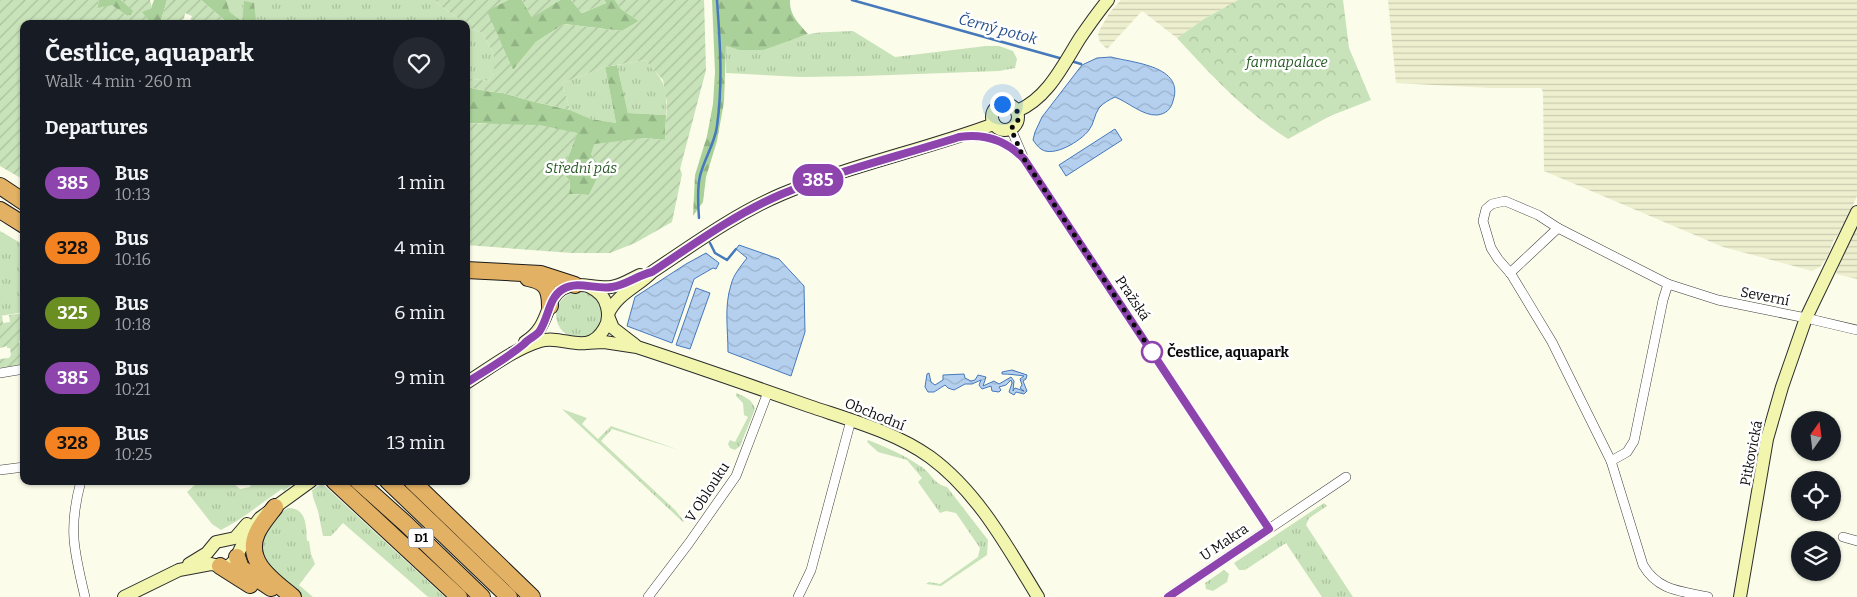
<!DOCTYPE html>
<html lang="en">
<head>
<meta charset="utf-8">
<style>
	body { margin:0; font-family:Bitter,serif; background:#242831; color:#f1f3f6; height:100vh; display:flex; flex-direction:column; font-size:19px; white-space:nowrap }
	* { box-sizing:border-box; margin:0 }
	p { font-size:16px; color:#9ea1a6 }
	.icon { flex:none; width:28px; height:28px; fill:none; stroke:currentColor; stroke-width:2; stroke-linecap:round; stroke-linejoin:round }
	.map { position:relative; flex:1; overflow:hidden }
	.details { position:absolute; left:20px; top:20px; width:450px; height:465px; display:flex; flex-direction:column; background:#171b24; border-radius:10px; box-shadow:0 1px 4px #0004 }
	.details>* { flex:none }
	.badge { padding:0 10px; border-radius:16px; font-size:18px; line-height:32px }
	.needle { width:32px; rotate:14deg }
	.buttons { position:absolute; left:1791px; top:411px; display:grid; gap:10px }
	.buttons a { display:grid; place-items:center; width:50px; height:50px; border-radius:50%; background:#171b24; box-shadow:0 1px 4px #0004; font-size:25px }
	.you { position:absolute; width:25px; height:25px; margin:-12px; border:4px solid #fff; border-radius:50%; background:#1a73e8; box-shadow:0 0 0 8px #1a73e833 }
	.map>.badge { position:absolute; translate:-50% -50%; box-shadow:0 0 0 2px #fff }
	h2 { padding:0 25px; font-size:19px; line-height:45px }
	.round { display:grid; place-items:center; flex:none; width:52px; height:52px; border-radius:26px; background:#242831 }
	.overview { display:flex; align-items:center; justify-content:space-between; height:85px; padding:0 25px }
	h1 { font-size:24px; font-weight:700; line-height:38px }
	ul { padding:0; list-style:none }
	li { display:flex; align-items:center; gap:15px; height:65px; padding:0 25px }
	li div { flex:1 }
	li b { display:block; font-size:19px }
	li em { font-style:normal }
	li .badge { min-width:55px; font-weight:700; text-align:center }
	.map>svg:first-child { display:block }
	.farmland { fill:url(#farmland-rules) }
	.grass { fill:url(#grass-tufts) }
	.forest { fill:url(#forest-firs) }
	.park { fill:url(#park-crowns) }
	.garden { fill:url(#garden-furrows) }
	.water { fill:url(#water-waves); stroke:#4579bc }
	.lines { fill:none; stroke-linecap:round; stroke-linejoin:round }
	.stream { stroke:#4579bc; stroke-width:2.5 }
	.street-casing { stroke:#3d3d3d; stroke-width:10 }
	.secondary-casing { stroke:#2c2c2c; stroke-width:14 }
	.highway-casing { stroke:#1b1b1b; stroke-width:18 }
	.street { stroke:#fff; stroke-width:9 }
	.secondary { stroke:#f1f5ad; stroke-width:12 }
	.highway { stroke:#e2b163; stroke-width:16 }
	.line-casing { stroke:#fff; stroke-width:11 }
	.line { stroke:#8e44ad; stroke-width:8 }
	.walk { stroke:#0a0a0a; stroke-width:5; stroke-dasharray:0 9 }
	.stop-dot { fill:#fff; stroke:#8e44ad; stroke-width:2.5 }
	.labels { text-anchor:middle; stroke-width:5; stroke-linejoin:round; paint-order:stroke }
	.shield { fill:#fff; stroke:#545454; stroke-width:1 }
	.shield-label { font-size:12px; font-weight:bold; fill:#0a0a0a }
	.park-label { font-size:14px; font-style:italic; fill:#265924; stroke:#fff }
	.street-label { font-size:14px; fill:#0a0a0a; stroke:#fff }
	.stop-label { font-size:14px; font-weight:bold; fill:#0a0a0a; stroke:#fff; text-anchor:start }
	.water-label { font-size:15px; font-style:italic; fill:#244e8c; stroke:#fff }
</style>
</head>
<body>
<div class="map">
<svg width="1857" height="597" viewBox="0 0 1857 597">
	<defs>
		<pattern id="farmland-rules" width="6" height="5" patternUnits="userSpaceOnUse" patternTransform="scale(1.25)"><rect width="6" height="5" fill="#edefce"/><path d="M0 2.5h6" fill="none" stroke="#caccb0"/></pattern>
		<pattern id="grass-tufts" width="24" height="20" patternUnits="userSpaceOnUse" patternTransform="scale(1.25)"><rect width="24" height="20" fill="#c8e2b9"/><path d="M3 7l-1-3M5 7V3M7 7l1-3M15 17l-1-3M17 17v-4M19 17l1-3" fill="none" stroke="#aac19e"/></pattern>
		<pattern id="forest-firs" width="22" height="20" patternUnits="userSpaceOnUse" patternTransform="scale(1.25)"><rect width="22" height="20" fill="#aad19a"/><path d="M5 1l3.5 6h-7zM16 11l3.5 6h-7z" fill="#91b283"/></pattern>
		<pattern id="park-crowns" width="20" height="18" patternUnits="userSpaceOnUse" patternTransform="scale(1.25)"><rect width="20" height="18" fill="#c8e2b9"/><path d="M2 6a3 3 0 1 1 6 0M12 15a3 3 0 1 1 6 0" fill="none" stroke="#aac19e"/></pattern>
		<pattern id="garden-furrows" width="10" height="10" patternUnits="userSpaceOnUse" patternTransform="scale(1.25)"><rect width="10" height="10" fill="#c8e2b9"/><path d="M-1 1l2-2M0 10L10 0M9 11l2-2" fill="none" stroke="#aac19e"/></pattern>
		<pattern id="water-waves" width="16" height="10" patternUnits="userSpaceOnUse" patternTransform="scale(1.25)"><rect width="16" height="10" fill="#b5d0ee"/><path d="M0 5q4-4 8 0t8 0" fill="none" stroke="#9ab1cb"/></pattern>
	</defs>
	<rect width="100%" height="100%" fill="#fcfcea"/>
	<!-- farmland -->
	<g class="farmland">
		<path d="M1121 0H1238L1204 19 1177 38 1142 11 1107 49 1100 42 1098 35 1099 31 1110 12Z"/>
		<path d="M1388 0H1857V196L1841 231 1833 241 1828 256 1820 267 1812 271 1723 247 1544 171 1543 92 1541 88H1490L1396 83Z"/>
		<path d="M1857 226V279L1836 274 1839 264Z"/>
	</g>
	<!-- grass -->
	<g class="grass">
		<path d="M226 0H436L438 4 458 18 457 24H274L255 21 244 2 242 23 230 12Z"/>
		<path d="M466 26 482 33 494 54V74L488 81 466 78Z"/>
		<path d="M853 31 895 57 986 46H999L1013 51 1017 59 1015 68 999 71 863 76 801 77 726 73V46C760 57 775 43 806 35 820 31 838 32 853 31Z"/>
		<path d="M645 60C664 81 668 85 666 115L628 113 617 65Z"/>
		<path d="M605 67 616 123 591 119 570 110 562 83Z"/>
		<path d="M0 231 24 245V312L0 316Z"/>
		<circle cx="579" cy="315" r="23"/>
		<path d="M736 393C745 397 752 399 755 409L740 446 735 450 730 448 728 444 730 440 735 442 748 417 744 415 743 403 736 396Z"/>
		<path d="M562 409 587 418 582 424 598 439 611 426 679 450 612 429 601 441 675 510 684 521 683 522Z"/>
		<path d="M868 440C886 447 904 455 920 466 932 473 933 484 947 487L988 540 987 555 941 586 926 584 929 582 940 584 978 557 980 548 956 513 946 511 940 513 918 482 922 478 907 460 878 452 867 442Z"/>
		<path d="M199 481H231L240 489 250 487 252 481H296L284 491 282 489C261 503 243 519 221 530L212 524 187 492Z"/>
		<path d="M322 484 327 488 445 597H428L343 523 331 536H323L318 511 313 497 312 490Z"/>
		<path d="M1324 503 1327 506 1309 518 1306 525 1353 597H1322L1286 543 1245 570H1239L1234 563Z"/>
		<path d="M288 508C307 508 306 526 307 541H309L311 554 315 564 299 585 313 597H297L274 576 258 544 280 510 281 512Z"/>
		<path d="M1224 570 1229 574 1227 582 1213 591 1206 589 1205 583Z"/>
	</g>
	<!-- forest -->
	<g class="forest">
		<path d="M99 0H121L134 11 131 15 127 16 119 10 97 8Z"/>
		<path d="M154 0H167L160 24H152L141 12 151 8Z"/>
		<path d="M201 0H226L230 12 242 22 244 1 254 3 256 21 274 24H229Z"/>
		<path d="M508 0H522L532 17 560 0H571L582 13 606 3 604 0H615L621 9 639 21 622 31 564 24 536 42 513 70 486 11Z"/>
		<path d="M712 0H790C789 15 799 24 808 34L763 50H740L726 46 724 102 717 141 706 177 703 202 693 216 695 175 707 136 713 104 715 72Z"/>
		<path d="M617 65 628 113 666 115 665 140 644 138 591 154 598 164 596 181 589 195 569 194 570 181 562 173V165L567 160 577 133 480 123H466V87L486 91 503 93 535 102 570 110 591 119 616 123 605 67Z"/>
	</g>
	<!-- park -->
	<path class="park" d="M1238 0H1343L1349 48 1371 100 1330 116 1288 139C1245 112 1211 75 1177 38L1204 19Z"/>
	<!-- garden -->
	<g class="garden">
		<path d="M0 0H99L97 8 112 5 127 16 131 15 133 11 121 0H150L152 8 142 12 152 24H143L141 21 139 24H24V180L0 166Z"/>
		<path d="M167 0H201L229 24H186L189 23 192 16 185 13 184 19 179 21 172 20 170 24H160Z"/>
		<path d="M436 0H508L487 11 513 70 536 42 564 24 622 31 639 21 621 9 615 0H704L706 70 680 169 682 174 672 222 635 243 610 253H572L466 245V123L540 125 577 133 567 160 562 165V173L570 181 569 194 589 195 596 181 598 164 591 154 594 144 644 138 665 140 667 102 663 80 645 60 605 67 562 83 570 110 535 102 503 93 486 91 466 87V78L488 81 494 74V54L482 33 466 26V24H457L458 18 438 4Z"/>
		<path d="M522 0H560L532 18Z"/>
		<path d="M571 0H604L606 3 581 13Z"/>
		<path d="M24 313V340L19 341 21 352H24V364L0 368V359L9 358 11 355 10 348H7V346L0 348V316H2L3 323 10 322 9 315Z"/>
	</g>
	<!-- water -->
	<g class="water">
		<path d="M1111 57C1134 63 1185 66 1173 101 1171 109 1166 114 1157 115 1143 116 1128 102 1115 97 1109 100 1103 103 1099 108 1094 115 1094 124 1089 130 1081 141 1053 158 1041 149 1038 147 1035 143 1033 140L1035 132 1042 117 1082 65 1097 58Z"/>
		<path d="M1115 129 1122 140 1066 176 1059 165Z"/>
		<path d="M739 245 779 259 804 286 805 332 791 376 728 352C728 330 724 306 731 285 733 275 741 266 747 258L736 249Z"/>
		<path d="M706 253 719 263 716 269 713 268 694 279 672 343 627 326 635 297 686 264Z"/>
		<path d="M696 288 710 293 690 349 676 345Z"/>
		<path d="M1012 370 1027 375 1026 379 1023 381 1027 391 1024 394 1016 392 1014 395 1009 392 1012 383 1011 380 1006 385 999 387 1001 390 999 392 992 391 991 386 982 389 979 385 981 380 972 384H965L954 390 948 388 945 385 934 392H928L925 387 927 374 929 373 931 382 935 385 943 380V375L964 374 965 378 971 381 975 380 978 375 986 377 983 386 994 381 999 384 1011 377 1014 381 1013 391 1015 388 1024 391 1020 388 1022 385 1020 379 1024 376C1016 375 1010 374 1002 374V372Z"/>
	</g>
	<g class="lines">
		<!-- stream -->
		<g class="stream">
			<path d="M852 0 1063 59"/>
			<path d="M1071 61 1081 64"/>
			<path d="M699 218C698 205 697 189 700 176 704 159 715 143 717 126 723 83 720 42 717 0"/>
			<path d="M710 243 715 253 727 260 736 249"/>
		</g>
		<!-- street casing -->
		<g class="street-casing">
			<g id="street">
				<path d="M1011 129 1024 159 1269 529"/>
				<path d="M969 136C989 135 1006 141 1020 155"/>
				<path d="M1510 273 1558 228"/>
				<path d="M0 373 24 369"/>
				<path d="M1611 461 1627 452 1634 441 1663 300 1668 284"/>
				<path d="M0 470 24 467"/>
				<path d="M81 481C68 528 74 551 85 597"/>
				<path d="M1843 537 1857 541"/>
				<path d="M648 597 689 543 736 476 768 392"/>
				<path d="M798 597 811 570 851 420"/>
				<path d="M1168 597 1346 477"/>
				<path d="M1708 597C1681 591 1658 591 1643 565L1611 461 1552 342 1511 274 1498 259 1491 248 1483 221 1486 209 1492 204 1505 201 1538 215 1558 228 1668 284 1718 300 1806 318 1857 330"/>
			</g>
		</g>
		<!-- secondary casing -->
		<g class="secondary-casing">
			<g id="secondary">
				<circle cx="1005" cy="117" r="13"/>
				<path d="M1017 111C1048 98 1063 65 1080 38 1089 25 1098 12 1108 0"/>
				<path d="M608 314C617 294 637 287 652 272 694 244 735 214 782 194 851 165 924 150 994 124"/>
				<path d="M608 316 613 328 635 345"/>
				<path d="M525 342C551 326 544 301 562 289 577 280 595 289 611 287 621 286 631 279 640 275"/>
				<path d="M585 343 604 342 637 347C695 366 752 386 809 406 850 420 895 432 930 457 978 492 1008 548 1038 597"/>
				<path d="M466 383C490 368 514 349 540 341 563 334 588 357 604 329 608 323 609 315 607 307 605 298 599 291 590 287"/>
				<path d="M189 564 207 553 216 542 235 538 247 524"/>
				<path d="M124 597 179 570 211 564 224 567 230 565 235 560 247 535 260 518 311 481"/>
				<path d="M1740 597 1767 439 1782 387 1806 318 1857 212"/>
			</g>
		</g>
		<!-- highway casing -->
		<g class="highway-casing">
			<g id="highway">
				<path d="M0 186 24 202"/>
				<path d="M0 210 24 225"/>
				<path d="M466 270 541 274 575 285"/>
				<path d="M528 278C545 281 550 288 550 306"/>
				<path d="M334 481 459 597"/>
				<path d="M358 481 406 524 482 597"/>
				<path d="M388 481 509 597"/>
				<path d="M412 481 532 597"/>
				<path d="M275 507C269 515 261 524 257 533 244 562 274 581 293 597"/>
				<path d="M237 557 241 568 271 588"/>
				<path d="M220 566 250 585"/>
			</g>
		</g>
		<!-- street -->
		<use href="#street" class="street"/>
		<!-- secondary -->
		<use href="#secondary" class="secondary"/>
		<!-- highway -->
		<use href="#highway" class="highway"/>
	</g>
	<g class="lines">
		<!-- line casing -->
		<g class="line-casing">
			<path id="line" d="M466 383C486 370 506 359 524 344 528 339 534 337 539 332 549 318 548 298 563 289 578 280 596 290 612 287 626 285 638 275 652 272 694 244 735 214 782 194 840 170 900 156 959 137 985 133 1006 140 1024 159L1269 529 1168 597"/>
		</g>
		<!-- line -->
		<use href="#line" class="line"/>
		<!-- walk -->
		<path class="walk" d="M1002 104H1009L1017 111 1018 120 1011 129 1024 159 1154 355 1152 352"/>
	</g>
	<!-- markers -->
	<circle class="stop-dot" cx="1152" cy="352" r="10"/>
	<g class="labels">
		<!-- shield labels -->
		<rect class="shield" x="408.5" y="528.5" width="25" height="19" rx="4"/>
		<g class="shield-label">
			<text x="421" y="542">D1</text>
		</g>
		<!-- park labels -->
		<g class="park-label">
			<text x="1287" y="67">farmapalace</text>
			<text x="581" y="173">Střední pás</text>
		</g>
		<!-- street labels -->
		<g class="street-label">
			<text transform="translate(1765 296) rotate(11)" y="5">Severní</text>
			<text transform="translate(1133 298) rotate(56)" y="5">Pražská</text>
			<text transform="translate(875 414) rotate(22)" y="5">Obchodní</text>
			<text transform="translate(1751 453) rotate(-79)" y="5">Pitkovická</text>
			<text transform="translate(707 492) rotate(-57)" y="5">V Oblouku</text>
			<text transform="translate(1224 542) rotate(-34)" y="5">U Makra</text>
		</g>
		<!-- stop labels -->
		<g class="stop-label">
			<text x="1167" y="357">Čestlice, aquapark</text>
		</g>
		<!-- water labels -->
		<g class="water-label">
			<text transform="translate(998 29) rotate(15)" y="5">Černý potok</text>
		</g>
	</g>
</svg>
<div class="buttons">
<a><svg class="needle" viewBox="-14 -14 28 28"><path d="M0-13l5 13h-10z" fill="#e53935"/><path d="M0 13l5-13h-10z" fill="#9ea1a6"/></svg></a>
<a><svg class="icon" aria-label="locate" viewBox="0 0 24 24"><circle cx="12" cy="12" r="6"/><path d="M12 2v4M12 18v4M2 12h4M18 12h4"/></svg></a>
<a><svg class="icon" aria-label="layers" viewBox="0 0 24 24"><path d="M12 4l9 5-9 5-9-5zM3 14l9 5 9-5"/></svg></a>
</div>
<div class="you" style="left:1002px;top:104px"></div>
<b class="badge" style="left:818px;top:180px;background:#8e44ad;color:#fff">385</b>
<section class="details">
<div class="overview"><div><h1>Čestlice, aquapark</h1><p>Walk · 4 min · 260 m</p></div><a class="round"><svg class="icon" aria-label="heart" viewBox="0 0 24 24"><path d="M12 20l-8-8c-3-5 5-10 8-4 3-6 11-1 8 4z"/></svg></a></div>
<h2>Departures</h2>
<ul>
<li><span class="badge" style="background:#8e44ad;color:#fff">385</span><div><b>Bus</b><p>10:13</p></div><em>1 min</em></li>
<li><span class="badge" style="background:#f58220;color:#111">328</span><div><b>Bus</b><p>10:16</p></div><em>4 min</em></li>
<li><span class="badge" style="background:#6b8e23;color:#fff">325</span><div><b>Bus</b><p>10:18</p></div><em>6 min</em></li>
<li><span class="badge" style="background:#8e44ad;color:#fff">385</span><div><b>Bus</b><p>10:21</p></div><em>9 min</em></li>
<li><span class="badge" style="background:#f58220;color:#111">328</span><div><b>Bus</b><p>10:25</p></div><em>13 min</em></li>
</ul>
</section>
</div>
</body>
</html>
